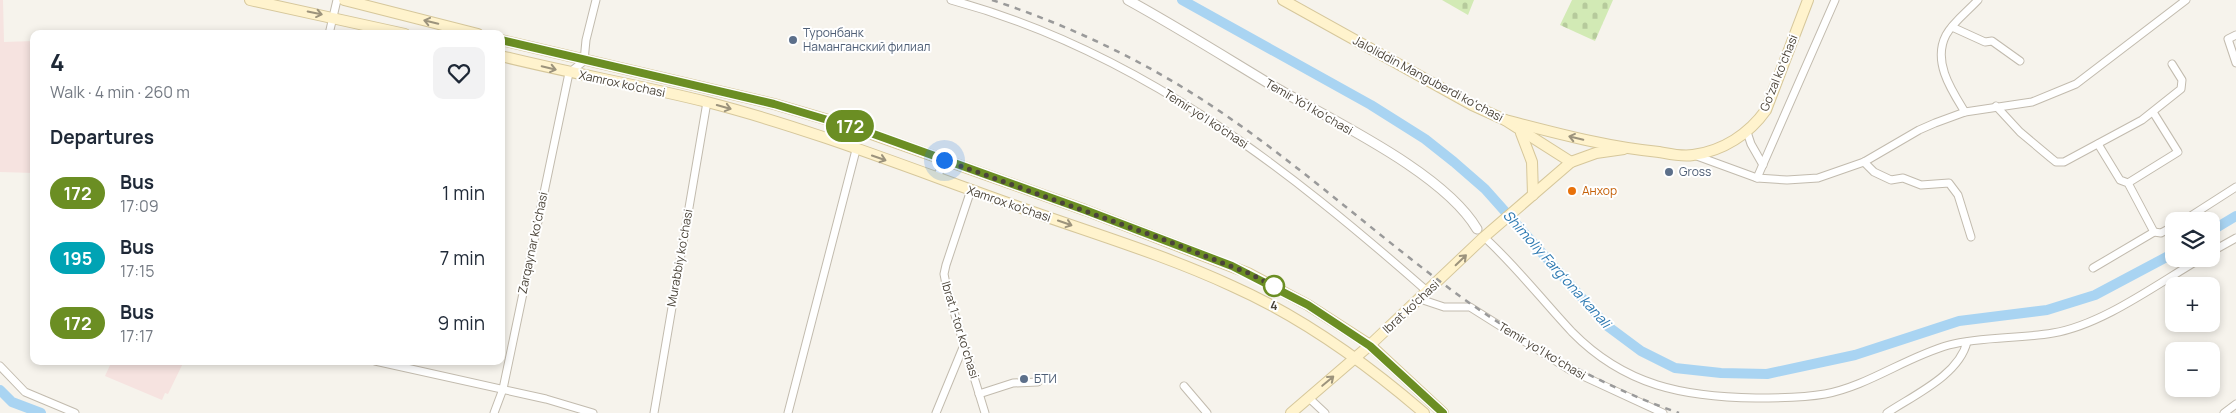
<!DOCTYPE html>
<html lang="en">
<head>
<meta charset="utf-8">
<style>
	body { margin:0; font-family:Manrope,sans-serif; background:#f2f2f3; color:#1f2937; height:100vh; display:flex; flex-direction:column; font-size:19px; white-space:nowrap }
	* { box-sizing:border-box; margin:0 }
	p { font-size:16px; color:#747a83 }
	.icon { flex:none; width:28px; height:28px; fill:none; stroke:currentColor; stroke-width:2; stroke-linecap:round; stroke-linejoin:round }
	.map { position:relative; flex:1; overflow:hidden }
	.panel { position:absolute; left:30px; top:30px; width:475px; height:335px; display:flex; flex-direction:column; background:#fff; border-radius:10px; box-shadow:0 2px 8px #0003 }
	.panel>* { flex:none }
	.badge { padding:0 10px; border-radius:16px; font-size:18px; line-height:32px }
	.controls { position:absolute; left:2165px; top:212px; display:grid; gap:10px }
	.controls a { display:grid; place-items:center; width:55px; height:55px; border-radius:10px; background:#fff; box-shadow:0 2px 8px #0003; font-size:25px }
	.you { position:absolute; width:25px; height:25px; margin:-12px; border:4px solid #fff; border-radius:50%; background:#1a73e8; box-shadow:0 0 0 8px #1a73e833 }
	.map>.badge { position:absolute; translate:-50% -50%; box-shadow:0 0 0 2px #fff }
	h2 { padding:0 20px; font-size:19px; line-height:45px }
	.round { display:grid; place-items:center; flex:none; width:52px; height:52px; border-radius:10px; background:#f2f2f3 }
	.head { display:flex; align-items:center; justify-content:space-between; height:85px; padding:0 20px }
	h1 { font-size:24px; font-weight:700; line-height:38px }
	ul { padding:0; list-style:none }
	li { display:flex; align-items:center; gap:15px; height:65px; padding:0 20px }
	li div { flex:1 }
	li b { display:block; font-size:19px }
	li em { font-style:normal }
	li .badge { min-width:55px; font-weight:700; text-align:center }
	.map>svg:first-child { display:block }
	.medical { fill:#f6e3e0 }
	.cemetery { fill:url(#cemetery-stones) }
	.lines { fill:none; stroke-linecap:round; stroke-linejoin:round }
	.canal { stroke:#a9d4f2; stroke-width:10 }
	.minor-casing { stroke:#c2bbae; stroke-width:9 }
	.tertiary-casing { stroke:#c2bbae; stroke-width:11 }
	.secondary-casing { stroke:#d6c79b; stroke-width:12 }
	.minor { stroke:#fff; stroke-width:7 }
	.tertiary { stroke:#fff; stroke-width:9 }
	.secondary { stroke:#fff3cd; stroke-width:10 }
	.rail { stroke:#9a9a9a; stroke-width:2.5; stroke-dasharray:6 6; stroke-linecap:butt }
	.oneway { stroke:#9c937c }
	.line-casing { stroke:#fff; stroke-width:11 }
	.line { stroke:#6b8e23; stroke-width:8 }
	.walk { stroke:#4b4439; stroke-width:5; stroke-dasharray:0 9 }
	.service-dot { fill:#5c6f8a; stroke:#fff; stroke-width:2 }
	.food-dot { fill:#e8710a; stroke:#fff; stroke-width:2 }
	.stop-dot { fill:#fff; stroke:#6b8e23; stroke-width:2.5 }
	.labels { text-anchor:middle; stroke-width:4; stroke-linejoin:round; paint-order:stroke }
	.service-label { font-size:12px; fill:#4e5e75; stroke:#fff; text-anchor:start }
	.street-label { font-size:12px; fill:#4b4439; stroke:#fff }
	.food-label { font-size:12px; fill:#c56008; stroke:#fff; text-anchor:start }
	.stop-label { font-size:12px; font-weight:bold; fill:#4b4439; stroke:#fff }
	.water-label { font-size:14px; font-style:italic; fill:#2e7ab2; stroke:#fff }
</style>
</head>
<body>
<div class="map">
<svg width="2236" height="413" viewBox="0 0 2236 413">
	<defs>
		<pattern id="cemetery-stones" width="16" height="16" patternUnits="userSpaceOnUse" patternTransform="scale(1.25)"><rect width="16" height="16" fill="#d2eab5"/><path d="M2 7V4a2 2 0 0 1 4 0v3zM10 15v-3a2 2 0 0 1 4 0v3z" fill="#b6ca9c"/></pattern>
	</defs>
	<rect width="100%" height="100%" fill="#f6f3ec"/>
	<!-- medical -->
	<g class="medical">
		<path d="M0 0H3L4 42 34 41V173L0 172Z"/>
		<path d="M112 361H184L168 394 165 393 162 400 105 376Z"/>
	</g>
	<!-- cemetery -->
	<g class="cemetery">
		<path d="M1442 0H1474L1468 15Z"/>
		<path d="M1572 0H1613L1595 41 1560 25Z"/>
	</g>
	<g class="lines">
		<!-- canal -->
		<g class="canal">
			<path d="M1182 0 1371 105 1425 139 1454 162 1485 189 1606 325 1641 351 1675 368 1721 373 1767 374 1855 355 1959 321 2047 310 2095 295 2174 253"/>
			<path d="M2211 231 2236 216"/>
			<path d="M0 390 12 402 41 413"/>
		</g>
		<!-- minor casing -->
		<g class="minor-casing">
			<g id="minor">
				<path d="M951 0C1137 50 1286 167 1428 292"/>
				<path d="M1952 27 1985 42 1992 41 2020 61"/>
				<path d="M329 34 337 0"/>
				<path d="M2236 35 2228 39 2236 63"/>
				<path d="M1996 106 2020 132 2051 158 2056 162H2064L2142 120 2181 89 2182 80 2172 64"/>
				<path d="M1965 112C1952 91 1932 62 1946 35 1953 22 1968 11 1978 0"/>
				<path d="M1747 132 1751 144 1763 165"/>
				<path d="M2098 144 2120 180 2128 183 2154 232"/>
				<path d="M1694 155 1757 178 1787 180 1818 178 1864 162 1919 130 1935 123 1965 112 2032 102 2076 84 2186 0"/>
				<path d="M1864 162 1874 172 1891 180 1903 178 1921 185 1949 183 1958 195 1971 237"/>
				<path d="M937 178 944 160"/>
				<path d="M1757 178 1835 0"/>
				<path d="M2128 183 2178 152 2153 112"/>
				<path d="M971 190 946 265 944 274 947 289 985 413"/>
				<path d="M2183 221 2236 187"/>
				<path d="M1484 237C1516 266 1542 300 1572 332 1625 386 1684 397 1756 398 1779 398 1802 398 1825 394 1868 386 1906 357 1949 345 1982 336 2019 339 2053 333 2102 325 2157 284 2200 259"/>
				<path d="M2211 252 2236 238"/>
				<path d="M2093 268 2154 232 2161 233 2174 226"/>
				<path d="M1420 299 1444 307H1470L1570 370 1663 413"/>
				<path d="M375 361 546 399 593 413"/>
				<path d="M0 366 25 392 75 413"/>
				<path d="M1184 386 1207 413"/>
				<path d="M979 394 1013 383 1038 382"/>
				<path d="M1309 398 1325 413"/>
				<path d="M494 413 503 389 569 73 584 61 586 40 596 0"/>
				<path d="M654 413 707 102"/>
				<path d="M788 413 856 150"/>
				<path d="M936 413 964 345"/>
				<path d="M1887 413C1914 395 1959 375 1967 342"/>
				<path d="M2224 413 2236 404"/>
			</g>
		</g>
		<!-- tertiary casing -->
		<g class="tertiary-casing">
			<path id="tertiary" d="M1128 0C1179 28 1228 59 1278 89 1335 122 1444 173 1477 229"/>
		</g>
		<!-- secondary casing -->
		<g class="secondary-casing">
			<g id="secondary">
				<path d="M250 0 405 34"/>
				<path d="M344 0 478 34"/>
				<path d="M1283 0 1472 105 1505 120 1571 162"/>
				<path d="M501 40 774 104 849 126 1085 210 1248 273 1308 305 1370 345 1443 413"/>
				<path d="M501 56C569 73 639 85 707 102 812 129 914 170 1016 206 1088 232 1163 254 1232 286 1302 317 1366 363 1424 413"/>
				<path d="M1505 120C1556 133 1606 147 1659 152 1670 154 1682 157 1693 155 1723 151 1749 134 1766 110L1808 0"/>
				<path d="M1521 133 1532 162 1533 195"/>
				<path d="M1291 413 1370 345 1484 237 1571 162 1596 153 1624 149"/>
			</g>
		</g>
		<!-- minor -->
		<use href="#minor" class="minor"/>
		<!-- tertiary -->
		<use href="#tertiary" class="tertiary"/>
		<!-- secondary -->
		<use href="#secondary" class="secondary"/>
		<!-- rail -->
		<path class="rail" d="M992 0C1077 28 1157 67 1231 119 1313 176 1387 244 1468 302 1533 347 1604 387 1679 413"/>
	</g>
	<!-- one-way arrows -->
	<defs><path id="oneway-shaft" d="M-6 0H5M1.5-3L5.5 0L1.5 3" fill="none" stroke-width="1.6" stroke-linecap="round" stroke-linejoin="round" transform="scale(1.25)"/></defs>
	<g class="oneway">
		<use href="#oneway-shaft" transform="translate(315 13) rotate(12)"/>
		<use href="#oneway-shaft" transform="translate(431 22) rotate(-166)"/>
		<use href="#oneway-shaft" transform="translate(549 68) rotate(13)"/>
		<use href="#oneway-shaft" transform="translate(724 107) rotate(16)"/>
		<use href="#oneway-shaft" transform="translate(1576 138) rotate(-167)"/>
		<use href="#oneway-shaft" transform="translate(879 158) rotate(19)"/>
		<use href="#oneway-shaft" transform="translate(1065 223) rotate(19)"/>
		<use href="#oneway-shaft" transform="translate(1461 260) rotate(-44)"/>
		<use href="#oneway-shaft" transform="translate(1328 381) rotate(-40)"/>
	</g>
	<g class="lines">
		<!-- line casing -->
		<g class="line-casing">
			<path id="line" d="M501 40 774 104 868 132 1085 210 1232 266 1308 305 1370 346 1443 413"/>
		</g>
		<!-- line -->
		<use href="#line" class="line"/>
		<!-- walk -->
		<path class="walk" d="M944 160 1165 240 1248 273 1274 286"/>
	</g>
	<!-- markers -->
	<g class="service-dot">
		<circle cx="793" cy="40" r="5"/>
		<circle cx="1669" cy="172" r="5"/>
		<circle cx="1024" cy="379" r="5"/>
	</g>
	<circle class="food-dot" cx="1572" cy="191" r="5"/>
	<circle class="stop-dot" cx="1274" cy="286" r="10"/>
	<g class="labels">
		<!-- service labels -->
		<g class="service-label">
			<text x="803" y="37">Туронбанк<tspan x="803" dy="14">Наманганский филиал</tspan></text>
			<text x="1679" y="176">Gross</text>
			<text x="1034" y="383">БТИ</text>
		</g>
		<!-- street labels -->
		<g class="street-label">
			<text transform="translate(1779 73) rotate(-68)" y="4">Goʻzal koʻchasi</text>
			<text transform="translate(1428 79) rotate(28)" y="4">Jaloliddin Manguberdi koʻchasi</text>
			<text transform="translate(622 84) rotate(12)" y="4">Xamrox ko'chasi</text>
			<text transform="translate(1309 107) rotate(30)" y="4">Temir Yoʻl koʻchasi</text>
			<text transform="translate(1206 119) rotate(33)" y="4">Temir yo'l ko'chasi</text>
			<text transform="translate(1009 204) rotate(19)" y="4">Xamrox ko'chasi</text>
			<text transform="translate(533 243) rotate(-78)" y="4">Zarqaynar ko‘chasi</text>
			<text transform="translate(680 258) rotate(-80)" y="4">Murabbiy ko‘chasi</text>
			<text transform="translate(1411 307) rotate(-43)" y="4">Ibrat ko'chasi</text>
			<text transform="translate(960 330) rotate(73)" y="4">Ibrat 1-tor koʻchasi</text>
			<text transform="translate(1542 351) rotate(31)" y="4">Temir yoʻl koʻchasi</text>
		</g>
		<!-- food labels -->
		<g class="food-label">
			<text x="1582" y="195">Анхор</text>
		</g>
		<!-- stop labels -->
		<g class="stop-label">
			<text x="1274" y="310">4</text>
		</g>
		<!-- water labels -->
		<g class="water-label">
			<text transform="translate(1557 269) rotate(48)" y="5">Shimoliy Fargʻona kanali</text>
		</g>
	</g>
</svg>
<div class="controls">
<a><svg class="icon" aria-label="layers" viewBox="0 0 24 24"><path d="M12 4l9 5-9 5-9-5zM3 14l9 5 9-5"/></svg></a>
<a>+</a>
<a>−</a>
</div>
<div class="you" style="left:944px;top:160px"></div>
<b class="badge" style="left:850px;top:126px;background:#6b8e23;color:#fff">172</b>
<section class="panel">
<div class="head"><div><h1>4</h1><p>Walk · 4 min · 260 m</p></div><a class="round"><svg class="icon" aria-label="heart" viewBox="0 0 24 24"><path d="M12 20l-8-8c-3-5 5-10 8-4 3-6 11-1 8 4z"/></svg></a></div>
<h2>Departures</h2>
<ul>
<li><span class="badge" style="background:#6b8e23;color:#fff">172</span><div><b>Bus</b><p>17:09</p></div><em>1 min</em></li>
<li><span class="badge" style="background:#00a3b4;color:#fff">195</span><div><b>Bus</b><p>17:15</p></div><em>7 min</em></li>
<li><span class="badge" style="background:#6b8e23;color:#fff">172</span><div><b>Bus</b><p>17:17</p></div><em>9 min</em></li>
</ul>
</section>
</div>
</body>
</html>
